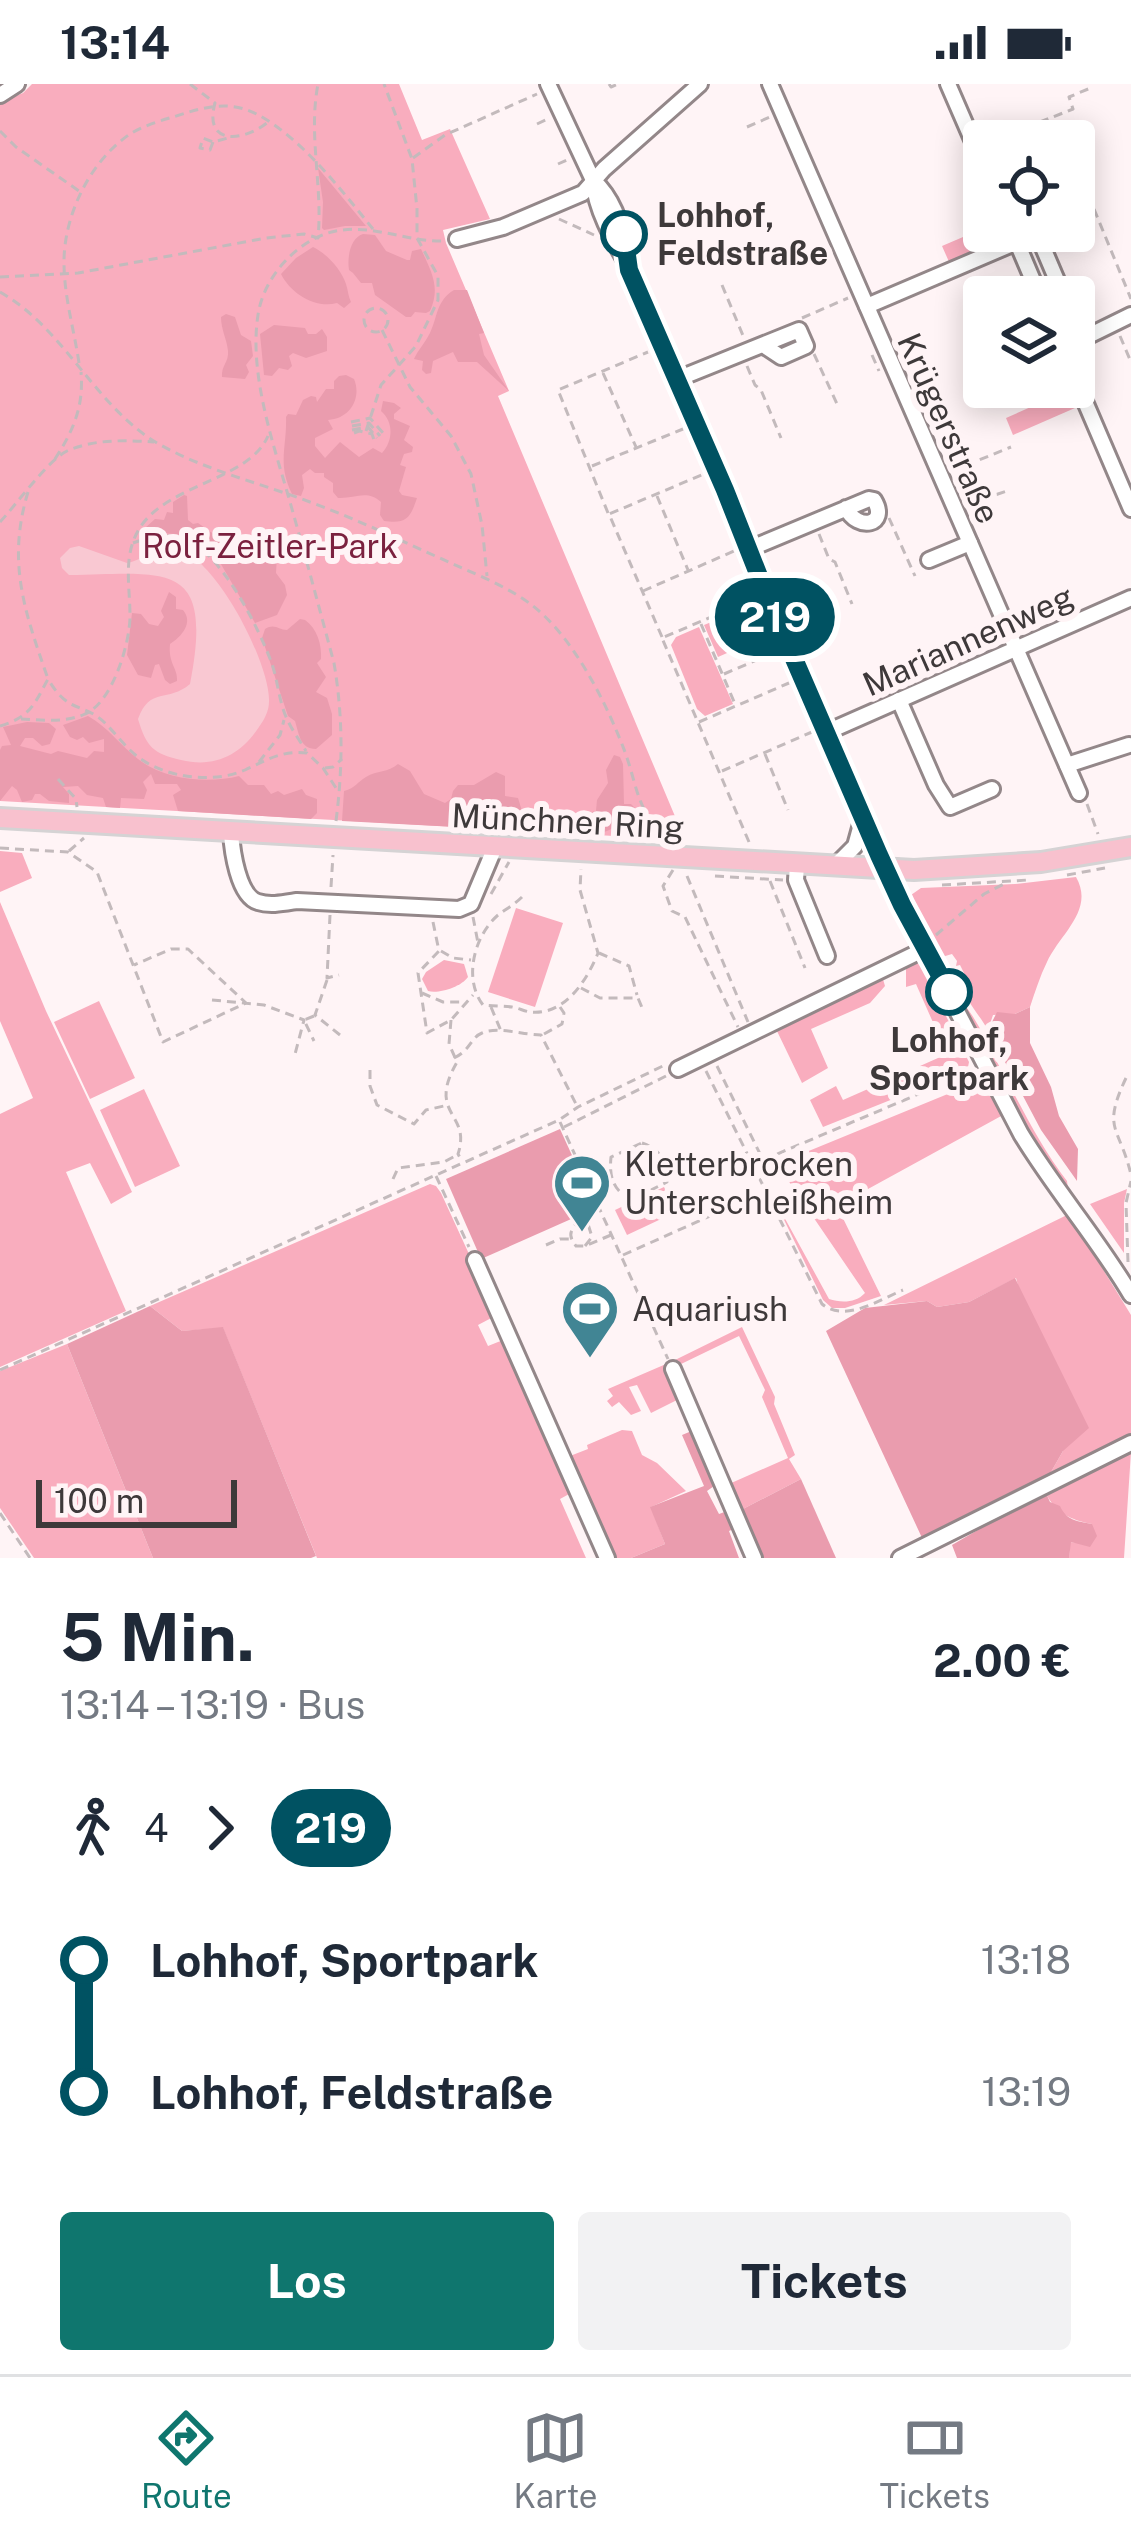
<!DOCTYPE html>
<html lang="de">
<head>
<meta charset="utf-8">
<style>
	body { margin:0; font-family:"Public Sans",sans-serif; background:#f2f2f3; color:#1f2937; height:100vh; display:flex; flex-direction:column; font-size:45px; white-space:nowrap }
	* { box-sizing:border-box; margin:0 }
	p { font-size:39px; color:#747a83 }
	.icon { flex:none; width:66px; height:66px; fill:none; stroke:currentColor; stroke-width:2; stroke-linecap:round; stroke-linejoin:round }
	.map { position:relative; height:1474px; overflow:hidden }
	.panel { display:flex; flex-direction:column; background:#fff; flex:1 }
	.panel>* { flex:none }
	.badge { padding:0 24px; border-radius:39px; font-size:42px; line-height:78px }
	.tools { position:absolute; left:963px; top:36px; display:grid; gap:24px }
	.tools a { display:grid; place-items:center; width:132px; height:132px; border-radius:12px; background:#fff; box-shadow:0 6px 30px #0003; font-size:60px }
	.scale { position:absolute; left:36px; bottom:30px; width:201px; box-sizing:border-box; padding-left:12px; border:6px solid #3e393a; border-top:0; font-size:33px; line-height:42px; white-space:nowrap; color:#3e393a; -webkit-text-stroke:9px #fff4f6; paint-order:stroke }
	.map>.badge { position:absolute; translate:-50% -50%; box-shadow:0 0 0 6px #fff }
	.legs { display:flex; align-items:center; gap:18px; height:132px; padding:0 60px; font-size:39px }
	.legs p { margin-inline-start:auto }
	.headline { display:flex; align-items:center; justify-content:space-between; height:204px; padding:0 60px }
	h1 { font-size:66px; font-weight:700; line-height:90px }
	.primary-button { display:flex; gap:24px; margin-top:auto; padding:24px 60px }
	.primary-button a { flex:1; height:138px; border-radius:12px; background:#0f766e; color:#fff; font-size:48px; font-weight:700; line-height:138px; text-align:center }
	.primary-button a+a { background:#f2f2f3; color:#1f2937 }
	ul { padding:0 60px; list-style:none }
	li { display:flex; align-items:center; gap:42px; height:132px; font-size:45px }
	li i { display:grid; place-items:center; width:18px; height:100%; margin:0 15px; background:currentColor }
	li i::after { content:''; width:30px; height:30px; margin:-15px; border:9px solid; border-radius:50%; background:#fff }
	li p { margin-inline-start:auto }
	li:first-child i { background:linear-gradient(#0000 50%,currentColor 0) }
	li:last-child i { background:linear-gradient(currentColor 50%,#0000 0) }
	.status { display:flex; justify-content:space-between; align-items:center; height:84px; padding:0 60px; background:#fff; direction:ltr }
	.status svg { height:33px; fill:currentColor }
	.dock { display:flex; justify-content:space-around; align-items:center; height:168px; border-top:3px solid #e0e1e3; background:#fff; font-size:33px; color:#747a83 }
	.dock a { display:grid; justify-items:center; gap:6px }
	.dock .active { color:#0f766e }
	.map>svg:first-child { display:block }
	.green { fill:#f9adbe }
	.forest { fill:#ea9cae }
	.water { fill:#f9c8d2 }
	.lines { fill:none; stroke-linecap:round; stroke-linejoin:round }
	.minor-casing { stroke:#938789; stroke-width:20 }
	.major-casing { stroke:#d5d3d4; stroke-width:24 }
	.path { stroke:#c3babc; stroke-width:3; stroke-dasharray:9 6; stroke-linecap:butt }
	.minor { stroke:#fff; stroke-width:14 }
	.major { stroke:#f8c1ce; stroke-width:18 }
	.line-1-casing { stroke:#fff; stroke-width:27 }
	.line-1 { stroke:#005262; stroke-width:18 }
	.stop-1-dot { fill:#fff; stroke:#005262; stroke-width:6 }
	.labels { text-anchor:middle; stroke-width:12; stroke-linejoin:round; paint-order:stroke }
	.stop-label { font-size:33px; font-weight:bold; fill:#3e393a; stroke:#fff4f6; text-anchor:start }
	.street-label { font-size:33px; fill:#3e393a; stroke:#fff4f6 }
	.park-label { font-size:33px; fill:#7b213f; stroke:#fff4f6 }
	.poi-label { font-size:33px; fill:#3e393a; stroke:#fff4f6; text-anchor:start }
</style>
</head>
<body>
<div class="status"><b>13:14</b><svg viewBox="0 0 49 12"><path d="M0 12V9h3v3zM5 12V6h3v6zM10 12V3h3v9zM15 12V0h3v12zM26 1h20v11H26zM47 4h2v5h-2z"/></svg></div>
<div class="map">
<svg width="1131" height="1474" viewBox="0 0 1131 1474">
	<rect width="100%" height="100%" fill="#fff4f6"/>
	<!-- green -->
	<g class="green">
		<path d="M32 0H399L422 56 450 45 490 135 443 146 446 159 509 307 498 312 685 756 0 717V18L23 9Z"/>
		<path d="M984 144V147H998L1003 157 950 180 942 162Z"/>
		<path d="M1067 307 1075 324 1013 351 1006 334Z"/>
		<path d="M731 530 743 562 718 573 704 541Z"/>
		<path d="M699 543 733 620 705 632 697 625 671 561 676 553Z"/>
		<path d="M0 767 22 769 32 794 0 808Z"/>
		<path d="M1076 793C1095 826 1060 850 1047 878 1040 892 1035 908 1030 923L1015 930 993 931 988 946C979 930 960 910 959 893L964 889 960 881 956 882 957 877 952 870 942 873 912 818 911 811 921 804 1015 800Z"/>
		<path d="M0 818 46 927 132 1108 111 1120 90 1079 66 1088 126 1227 0 1283V1030L33 1014 0 937Z"/>
		<path d="M516 824 563 839 535 923 488 908Z"/>
		<path d="M444 876 464 880 468 893C461 903 439 910 428 907L422 895 426 888Z"/>
		<path d="M914 877 921 882 969 978 968 983C958 990 939 1001 928 997L920 982 947 970 916 900 906 903V880Z"/>
		<path d="M882 892 885 902 870 919 811 945 828 984 802 999 776 945Z"/>
		<path d="M99 917 135 994 90 1015 54 938Z"/>
		<path d="M963 919C978 937 986 957 997 978 1019 1018 1039 1061 1067 1097L1068 1105C1041 1088 974 954 963 919Z"/>
		<path d="M911 986 918 1005 823 1043 810 1016 836 1002 843 1016Z"/>
		<path d="M977 998 984 999 1003 1031 837 1122 881 1212 845 1224H832L823 1216 771 1109 829 1215C841 1219 856 1219 865 1209L777 1080Z"/>
		<path d="M144 1005 180 1082 135 1103 100 1026Z"/>
		<path d="M430 1100 436 1102 441 1109 497 1231 478 1241 488 1262 503 1256 571 1409 560 1415 586 1474H317L223 1244 182 1247 150 1222Z"/>
		<path d="M664 1103 676 1128 627 1151 615 1126Z"/>
		<path d="M1127 1105 1124 1119V1169L1090 1120Z"/>
		<path d="M1069 1130 1131 1231V1354L1047 1395 1063 1367 1016 1194 969 1218 937 1223 927 1217 884 1221Z"/>
		<path d="M742 1243 775 1313 774 1320 795 1371 789 1375 801 1395 741 1426 729 1400 788 1374 762 1313 765 1306 739 1252 679 1281 675 1276Z"/>
		<path d="M67 1260 153 1474H34L0 1424V1287Z"/>
		<path d="M666 1280 677 1301 679 1315 651 1329 637 1301 629 1303 641 1327 631 1331 619 1318 612 1323 607 1317 613 1312 608 1305Z"/>
		<path d="M622 1346 632 1347 642 1371 657 1379 686 1407 651 1423 665 1460 631 1474H614L570 1372 588 1365 587 1361Z"/>
		<path d="M1131 1368 1124 1474H1069L1070 1458 1080 1459 1092 1440C1070 1436 1055 1428 1045 1408Z"/>
	</g>
	<!-- forest -->
	<g class="forest">
		<path d="M318 84 366 142H345L324 146 322 144 323 118Z"/>
		<path d="M363 150 375 151 386 167 407 176H410L412 167 421 165C431 187 441 203 430 227L426 229 415 228 411 233H406L375 211 372 199H361L353 189 349 186C347 174 350 154 363 150Z"/>
		<path d="M313 163C327 170 341 185 346 200 348 206 348 212 351 218L344 224 337 219C316 225 291 210 281 190L296 174Z"/>
		<path d="M454 206H467L484 249 479 250 484 271 509 307 477 278H458L453 268 433 277 431 289 426 290 422 286 423 277 414 275C418 266 425 259 430 249 438 232 436 217 454 206Z"/>
		<path d="M226 230 235 233 241 251 251 257 253 272 246 281 249 288 245 295 222 293C221 282 229 278 228 267 227 255 221 246 221 233Z"/>
		<path d="M274 241 305 244 308 250H316L322 245 327 253V267L306 274 293 269 289 272 292 282 288 286 279 284 272 292 264 291 260 250Z"/>
		<path d="M346 291 354 295C362 314 350 335 328 336L333 345 315 354V362L325 374 340 358 359 373 373 364 382 369C393 357 394 338 381 327L383 317 394 319 401 324 394 330V335L410 342 404 356 413 363 412 368 404 370 400 381 406 383 399 407 402 411 417 414C410 435 406 440 384 437L380 431 381 418C367 405 354 415 338 414L333 408V399L324 393V389H315L310 385 302 391 304 404 301 412 292 410C277 379 287 364 286 333L288 330 296 331 303 316 311 312 316 313 317 318 326 305H334V297L339 292Z"/>
		<path d="M184 411 187 412 188 436 193 440 198 439 215 451 223 452V458L227 461 236 460 245 463 249 456 259 454 271 458V467L277 472 276 489 285 501 287 511 277 531 255 539 218 475C187 458 188 442 144 453L145 444 155 435 164 436 167 428 173 429V418Z"/>
		<path d="M169 508 176 513V525L183 526C194 539 181 553 170 560 168 580 178 584 177 597L170 600 165 596 159 580 155 581 151 594 138 591 127 571 132 529 141 530 149 540 158 542 164 533 161 527Z"/>
		<path d="M300 535 305 536C317 544 322 561 321 575L317 579 326 593 316 608 327 614 332 630V651L316 665C300 665 299 650 295 637L288 632 262 554 265 545C275 539 278 546 287 546Z"/>
		<path d="M88 632C108 643 120 661 138 675 164 696 208 700 239 692L248 701H264L271 710 278 707 284 711 302 705 306 711 317 715V729L311 735 178 727 173 711 181 706 177 700H155L151 690 143 698 147 706 144 715 121 714 120 724 106 723 103 714 87 711 78 702 63 703 69 710V719L49 717 40 710H35L32 716 22 718 17 706 12 702 0 717V666L2 662 11 661 3 643 27 638 49 639 56 645 50 660 42 662 33 654H25L20 662 51 670 58 667C68 669 77 672 87 674L94 667 104 668V655L89 659 83 653 77 656 70 653 63 641Z"/>
		<path d="M614 671 620 673 623 680 624 720H631L636 725 631 735C620 738 614 745 604 748 593 751 585 747 574 747 555 747 542 751 525 741L533 729 577 732 596 727 597 716 608 699 606 686Z"/>
		<path d="M398 680 410 687 424 710 445 719 451 715 453 707 458 701H474L496 688 505 692V712L518 714 522 727 501 737 494 745 342 737 344 707C356 704 357 698 366 693 377 686 388 689 398 680Z"/>
		<path d="M1030 923V959L1051 1003 1059 1032 1078 1065 1077 1097 1041 1046 988 946 997 928 1015 930Z"/>
		<path d="M560 1045 596 1124 481 1175 446 1095Z"/>
		<path d="M1015 1194 1089 1344 1063 1367 1047 1395 923 1456 826 1247 865 1224 927 1217 937 1223 969 1218Z"/>
		<path d="M150 1222 182 1247 223 1243 316 1472 311 1474H153L67 1260Z"/>
		<path d="M694 1346 717 1400 707 1407 719 1430 730 1426 738 1443 729 1447 739 1474H631L665 1460 650 1423 704 1402 682 1351Z"/>
		<path d="M801 1395 836 1474H761L741 1426Z"/>
		<path d="M1045 1407 1050 1418 1060 1422C1067 1437 1077 1437 1092 1440L1097 1452 1090 1463 1071 1458 1069 1474H957L952 1461Z"/>
	</g>
	<!-- water -->
	<path class="water" d="M79 462 127 479C141 477 154 463 169 463 212 463 271 580 269 618 269 627 264 636 259 643 240 672 214 684 181 676 153 670 146 662 138 635 150 602 168 619 190 600 214 476 169 489 69 491L62 484 60 474 70 464Z"/>
	<g class="lines">
		<!-- minor casing -->
		<g class="minor-casing">
			<g id="minor">
				<path d="M548 0 593 96C596 126 612 154 627 180L894 806 1021 1050C1055 1106 1098 1155 1131 1211"/>
				<path d="M770 0 1079 709"/>
				<path d="M948 0 984 83"/>
				<path d="M0 11 17 0"/>
				<path d="M593 96C614 115 623 145 626 172"/>
				<path d="M1012 147 1040 213"/>
				<path d="M1036 147 1064 213"/>
				<path d="M457 155 503 143 583 109 604 85 700 0"/>
				<path d="M867 222 1017 158"/>
				<path d="M1074 237V238"/>
				<path d="M1074 259 1131 231"/>
				<path d="M1074 292 1131 425"/>
				<path d="M675 296 799 246 806 262 781 273 763 261"/>
				<path d="M749 465 869 415 874 416C889 441 858 448 846 424"/>
				<path d="M929 476 970 459"/>
				<path d="M899 616 936 701 950 723 992 705"/>
				<path d="M827 648 1131 514"/>
				<path d="M1067 681 1129 661"/>
				<path d="M231 748C232 766 238 812 258 818 270 822 284 819 297 817L459 825 471 820 495 763"/>
				<path d="M797 781 796 796 827 872"/>
				<path d="M834 783 855 762 863 733"/>
				<path d="M678 985 925 865"/>
				<path d="M475 1176 607 1474"/>
				<path d="M673 1285 754 1474"/>
				<path d="M900 1474 1131 1359"/>
			</g>
		</g>
		<!-- major casing -->
		<g class="major-casing">
			<path id="major" d="M0 734 914 786 1041 778 1131 763"/>
		</g>
		<!-- path -->
		<g class="path">
			<path d="M190 0 215 19C203 62 244 58 268 38"/>
			<path d="M609 0 611 3 618 0"/>
			<path d="M537 40 550 34"/>
			<path d="M747 43 770 33"/>
			<path d="M0 47 16 63 79 107"/>
			<path d="M1012 49 1073 25 1069 13 1093 3"/>
			<path d="M992 57 998 55"/>
			<path d="M213 58 210 66 200 64 203 54 213 58 228 54"/>
			<path d="M413 74 445 51 537 10"/>
			<path d="M558 80 569 75"/>
			<path d="M1094 125 1131 215"/>
			<path d="M559 135 594 151"/>
			<path d="M0 193 78 189 266 154 304 150 318 154C323 102 308 52 318 0"/>
			<path d="M722 201 744 254"/>
			<path d="M0 208C64 244 94 321 157 359 204 386 260 399 310 418 359 436 406 459 453 480 480 492 510 504 533 522 574 554 607 620 625 668 638 704 637 731 670 755"/>
			<circle cx="376" cy="236" r="12"/>
			<path d="M802 234 848 214"/>
			<path d="M382 246 410 303 451 352 471 390 482 441 487 492"/>
			<path d="M1120 252 1131 278"/>
			<path d="M814 270 838 322"/>
			<path d="M872 271 879 287"/>
			<path d="M79 279C74 245 64 213 64 178 64 131 90 77 130 50 143 42 159 37 173 33 210 21 235 14 270 38 309 64 343 108 373 145"/>
			<path d="M747 282 755 301 761 306 781 354"/>
			<path d="M603 289 636 363"/>
			<path d="M351 338 370 334 383 349"/>
			<path d="M352 342 369 339 380 352"/>
			<path d="M352 346 368 343 377 354"/>
			<path d="M366 347 381 301 416 262 438 216V192L417 154V125L412 75 384 0"/>
			<path d="M354 349 359 347 372 350 374 356"/>
			<path d="M55 375C73 347 84 323 81 288"/>
			<path d="M592 382 683 345"/>
			<path d="M952 387 1011 363"/>
			<path d="M28 408C7 477 24 526 47 592"/>
			<path d="M657 412 688 486"/>
			<path d="M968 420 1010 406"/>
			<path d="M608 429 558 306 648 268"/>
			<path d="M889 434 915 492"/>
			<path d="M0 438C16 421 48 376 67 367 94 355 125 356 154 358"/>
			<path d="M819 450 829 475 835 478 852 520"/>
			<path d="M133 459C147 454 165 450 180 453 219 463 259 544 272 580 278 598 279 618 287 635 292 646 300 657 306 667"/>
			<path d="M643 507 734 467"/>
			<path d="M701 540 735 620"/>
			<path d="M662 553 609 430 704 390"/>
			<path d="M724 590 766 572"/>
			<path d="M21 635C42 636 65 639 85 630 112 619 130 560 130 532 130 501 122 470 141 442 171 399 249 396 268 352"/>
			<path d="M699 638 789 599"/>
			<path d="M0 642C30 633 34 621 48 595 69 631 82 617 105 639 116 650 125 663 138 673 166 694 213 700 245 686 267 676 282 666 307 669L323 684 338 707"/>
			<path d="M765 670 788 726"/>
			<path d="M259 678 280 651 284 636"/>
			<path d="M325 684 333 683 342 675"/>
			<path d="M722 687 812 648"/>
			<path d="M58 695 76 715 77 723"/>
			<path d="M1087 720 1098 750"/>
			<path d="M336 737C343 683 343 632 334 579 319 523 304 467 288 411 272 356 249 288 258 231 263 196 292 162 325 150 365 136 404 158 443 157"/>
			<path d="M749 758 662 554 753 515"/>
			<path d="M0 764 68 768 97 788 163 958 246 919 188 865H171L134 881"/>
			<path d="M69 767 84 754"/>
			<path d="M673 786 663 802 672 827 685 833 738 943"/>
			<path d="M1067 791 1105 784"/>
			<path d="M687 792 748 938"/>
			<path d="M715 792 783 796"/>
			<path d="M770 797 805 884"/>
			<path d="M942 801 1028 796"/>
			<path d="M331 803 333 771"/>
			<path d="M491 810 509 778"/>
			<path d="M522 813C515 820 506 825 498 831 474 852 463 895 483 921 493 922 503 922 512 923 518 924 524 927 530 928 565 932 587 896 598 869L580 806 581 785"/>
			<path d="M330 831 327 894 339 891"/>
			<path d="M473 833 478 859"/>
			<path d="M433 838 439 867 418 889 427 949 451 936 473 911"/>
			<path d="M936 851 984 810 1004 800"/>
			<path d="M441 867 453 874 471 876"/>
			<path d="M599 869 629 882 637 911"/>
			<path d="M327 896 315 931 340 951"/>
			<path d="M581 904 600 914H638L643 926"/>
			<path d="M422 909 443 918H465"/>
			<path d="M212 916 264 921 304 936 294 974"/>
			<path d="M491 923 501 947"/>
			<path d="M314 932 304 936 314 957"/>
			<path d="M451 936 449 960 457 978C426 1032 472 1028 458 1070L462 1077"/>
			<path d="M544 950 562 940 564 929 560 923"/>
			<path d="M454 974C471 966 470 954 482 949 498 942 523 951 541 951L577 1022"/>
			<path d="M717 982 763 1076 973 987"/>
			<path d="M370 986V1002L377 1021 414 1040 426 1026 444 1022"/>
			<path d="M706 987 822 1220C845 1239 879 1216 903 1206"/>
			<path d="M1126 994C1101 1047 1120 1042 1131 1091"/>
			<path d="M560 1038 668 1275"/>
			<path d="M564 1043 668 991"/>
			<path d="M642 1059C664 1067 663 1077 667 1098L631 1116C613 1106 609 1093 611 1073Z"/>
			<path d="M436 1092 469 1163"/>
			<path d="M393 1095 398 1084 444 1078 457 1071"/>
			<path d="M546 1161 560 1155H569"/>
			<path d="M585 1162 592 1153 588 1140H576C569 1148 569 1153 576 1162H585L611 1151"/>
			<path d="M623 1171 766 1107"/>
			<path d="M1128 1178 1126 1119 1131 1097"/>
			<path d="M0 1286 559 1036 578 1023 667 980"/>
			<path d="M0 1429 30 1474"/>
		</g>
		<!-- minor -->
		<use href="#minor" class="minor"/>
		<!-- major -->
		<use href="#major" class="major"/>
	</g>
	<g class="lines">
		<!-- line-1 casing -->
		<g class="line-1-casing">
			<path id="line-1" d="M624 150 629 186 725 406 766 510 879 771 902 821 949 908"/>
		</g>
		<!-- line-1 -->
		<use href="#line-1" class="line-1"/>
	</g>
	<!-- icons -->
	<defs>
		<g id="stadium-pin" transform="scale(3)"><path d="M0 17L-7.5 6A9.5 9.5 0 1 1 7.5 6Z" fill="#418594" stroke="#fff4f6"/><path d="M0-5a6.5 5 0 1 0 0 10a6.5 5 0 1 0 0-10ZM-3.5-1.8h7v3.6h-7Z" fill="#fff"/></g>
	</defs>
	<g fill-rule="evenodd">
		<use href="#stadium-pin" x="582" y="1099"/>
		<use href="#stadium-pin" x="590" y="1225"/>
	</g>
	<!-- markers -->
	<g class="stop-1-dot">
		<circle cx="624" cy="150" r="21"/>
		<circle cx="949" cy="908" r="21"/>
	</g>
	<g class="labels">
		<!-- stop labels -->
		<g class="stop-label">
			<text x="657" y="143">Lohhof,<tspan x="657" dy="38">Feldstraße</tspan></text>
			<text x="949" y="968" text-anchor="middle">Lohhof,<tspan x="949" dy="38">Sportpark</tspan></text>
		</g>
		<!-- street labels -->
		<g class="street-label">
			<text transform="translate(949 344) rotate(66)" y="12">Krügerstraße</text>
			<text transform="translate(968 556) rotate(-24)" y="12">Mariannenweg</text>
			<text transform="translate(568 737) rotate(3)" y="12">Münchner Ring</text>
		</g>
		<!-- park labels -->
		<g class="park-label">
			<text x="270" y="474">Rolf-Zeitler-Park</text>
		</g>
		<!-- poi labels -->
		<g class="poi-label">
			<text x="624" y="1092">Kletterbrocken<tspan x="624" dy="38">Unterschleißheim</tspan></text>
			<text x="632" y="1237">Aquariush</text>
		</g>
	</g>
</svg>
<div class="tools">
<a><svg class="icon" aria-label="locate" viewBox="0 0 24 24"><circle cx="12" cy="12" r="6"/><path d="M12 2v4M12 18v4M2 12h4M18 12h4"/></svg></a>
<a><svg class="icon" aria-label="layers" viewBox="0 0 24 24"><path d="M12 4l9 5-9 5-9-5zM3 14l9 5 9-5"/></svg></a>
</div>
<div class="scale">100 m</div>
<b class="badge" style="left:775px;top:533px;background:#005262;color:#fff">219</b>
</div>
<section class="panel">
<div class="headline"><div><h1>5 Min.</h1><p>13:14 – 13:19 · Bus</p></div><b>2.00 €</b></div>
<div class="legs"><svg class="icon" aria-label="walk" viewBox="0 0 24 24"><circle cx="13" cy="4" r="2"/><path d="M13 8l-2 6 4 7M11 14l-3 7M7 12l3-4h3l4 4"/></svg>4<svg class="icon" aria-label="forward" viewBox="0 0 24 24"><path d="M9 5l7 7-7 7"/></svg><b class="badge" style="background:#005262;color:#fff">219</b></div>
<ul>
<li><i style="color:#005262"></i><b>Lohhof, Sportpark</b><p>13:18</p></li>
<li><i style="color:#005262"></i><b>Lohhof, Feldstraße</b><p>13:19</p></li>
</ul>
<div class="primary-button"><a>Los</a><a>Tickets</a></div>
</section>
<nav class="dock">
<a class="active"><svg class="icon" aria-label="directions" viewBox="0 0 24 24"><path d="M12 3l9 9-9 9-9-9zM9 14v-3h6M13 9l2 2-2 2"/></svg>Route</a>
<a><svg class="icon" aria-label="map" viewBox="0 0 24 24"><path d="M3 6l6-2 6 2 6-2v14l-6 2-6-2-6 2zM9 4v14M15 6v14"/></svg>Karte</a>
<a><svg class="icon" aria-label="tickets" viewBox="0 0 24 24"><path d="M3 7h18v10H3zM15 7v10"/></svg>Tickets</a>
</nav>
</body>
</html>
